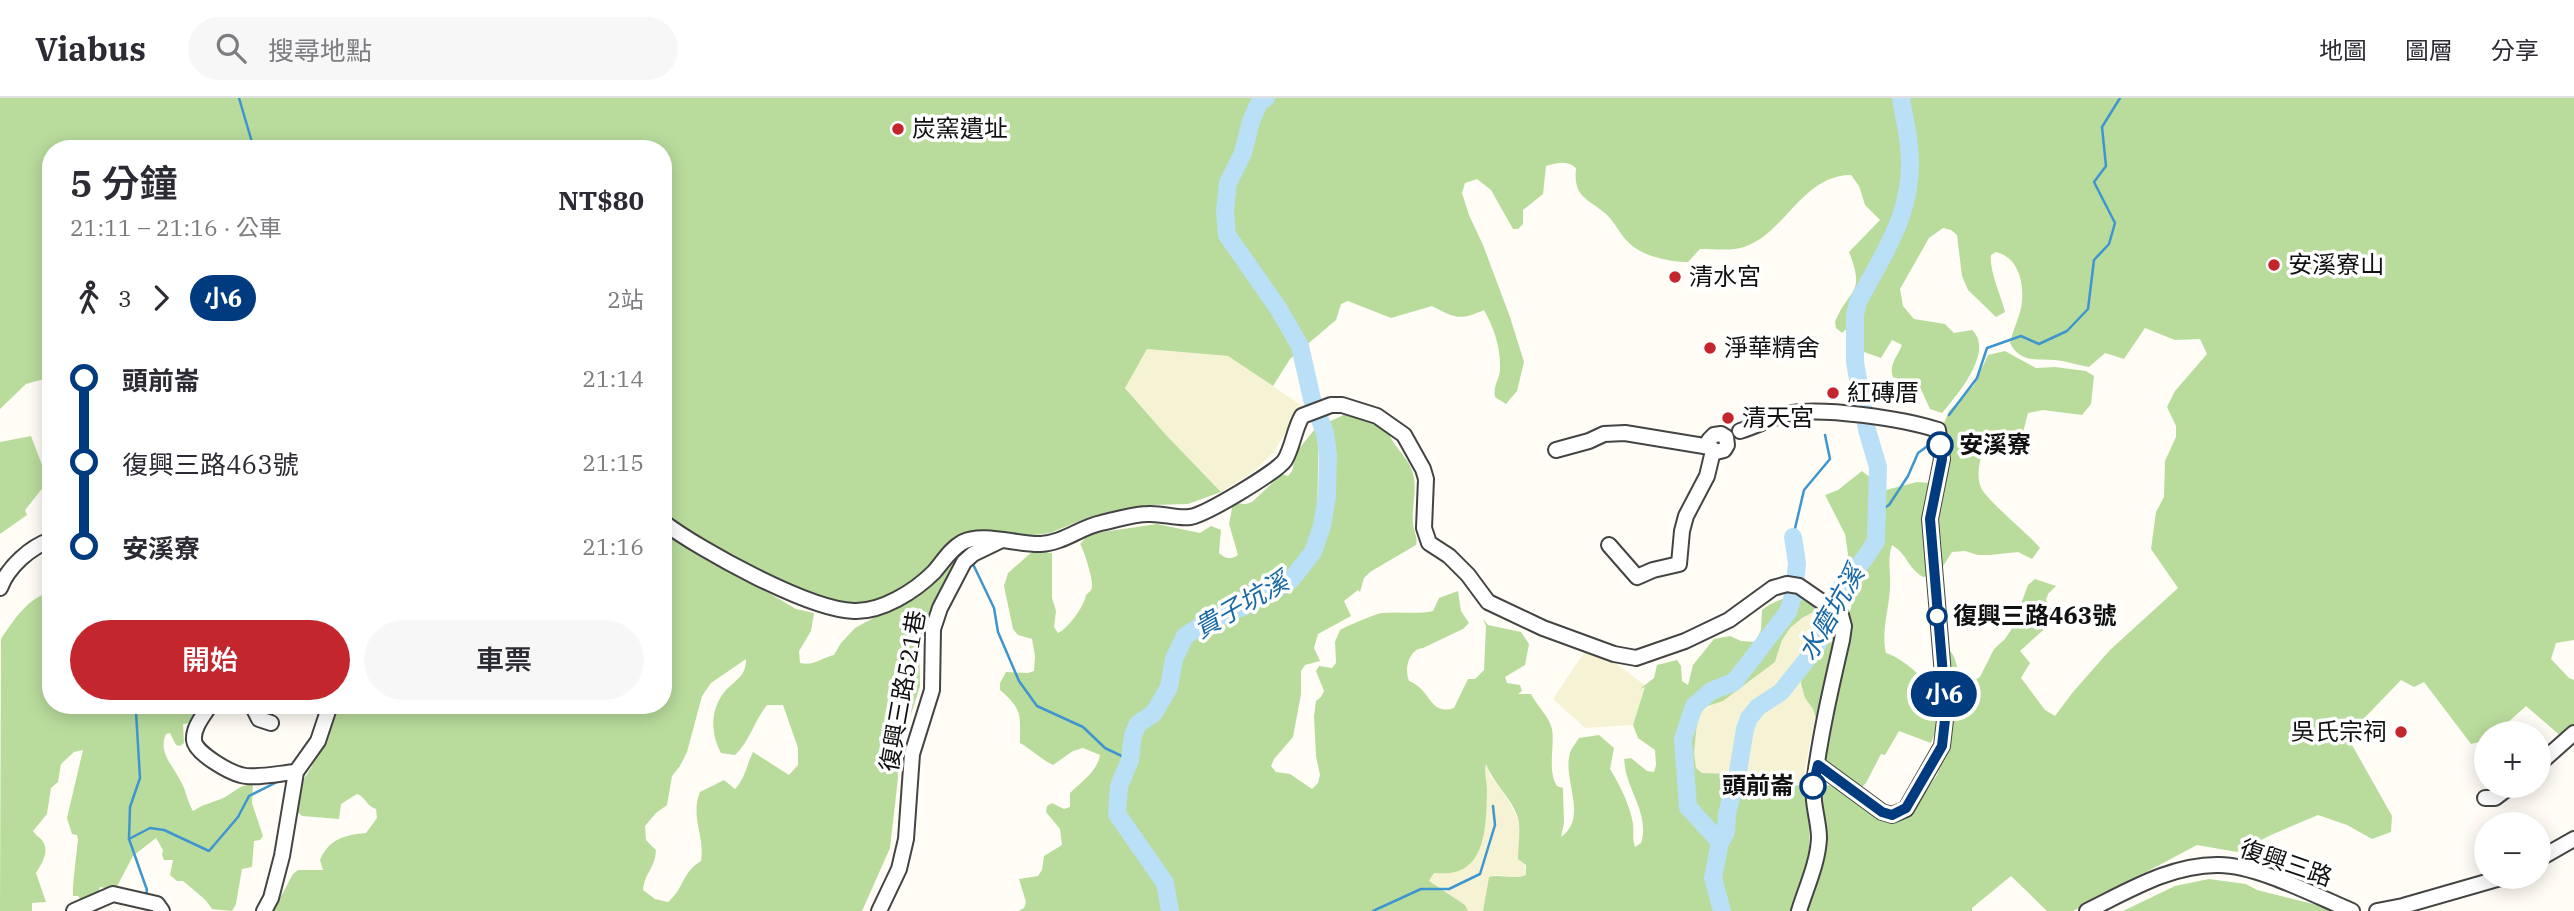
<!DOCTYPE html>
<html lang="zh-TW">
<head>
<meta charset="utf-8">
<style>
	body { margin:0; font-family:"IBM Plex Serif","Noto Sans TC",serif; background:#f7f7f7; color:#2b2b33; height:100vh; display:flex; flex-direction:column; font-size:26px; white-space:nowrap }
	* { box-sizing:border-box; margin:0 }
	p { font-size:23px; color:#7c7c81 }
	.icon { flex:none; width:38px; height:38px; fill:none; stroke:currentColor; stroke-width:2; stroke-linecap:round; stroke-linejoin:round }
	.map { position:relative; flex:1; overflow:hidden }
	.side { position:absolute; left:42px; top:42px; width:630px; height:574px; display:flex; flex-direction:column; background:#fff; border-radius:28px; box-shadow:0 4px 18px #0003 }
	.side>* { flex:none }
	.badge { padding:0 14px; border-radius:23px; font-size:24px; line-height:46px }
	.buttons { position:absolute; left:2474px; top:623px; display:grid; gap:14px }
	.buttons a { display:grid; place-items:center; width:77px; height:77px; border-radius:50%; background:#fff; box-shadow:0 4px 18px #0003; font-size:35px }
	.map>.badge { position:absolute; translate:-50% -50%; box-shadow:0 0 0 4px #fff }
	.legs { display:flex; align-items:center; gap:10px; height:77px; padding:0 28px; font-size:23px }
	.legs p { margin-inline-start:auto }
	.overview { display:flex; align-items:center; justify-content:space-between; height:119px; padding:0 28px }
	h1 { font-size:38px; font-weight:600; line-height:52px }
	.primary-button { display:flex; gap:14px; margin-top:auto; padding:14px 28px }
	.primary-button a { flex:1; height:80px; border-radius:42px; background:#c4262e; color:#fff; font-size:28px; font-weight:600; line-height:80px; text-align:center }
	.primary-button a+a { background:#f7f7f7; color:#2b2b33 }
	ul { padding:0 28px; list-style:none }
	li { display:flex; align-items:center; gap:24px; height:84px; font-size:26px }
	li i { display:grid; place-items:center; width:10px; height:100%; margin:0 9px; background:currentColor }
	li i::after { content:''; width:18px; height:18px; margin:-9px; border:5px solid; border-radius:50%; background:#fff }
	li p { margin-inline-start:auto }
	li:first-child i { background:linear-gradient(#0000 50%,currentColor 0) }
	li:last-child i { background:linear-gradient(currentColor 50%,#0000 0) }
	header { display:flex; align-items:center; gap:42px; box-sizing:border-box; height:98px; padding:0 35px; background:#fff; border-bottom:2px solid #e1e1e2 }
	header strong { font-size:33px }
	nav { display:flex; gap:38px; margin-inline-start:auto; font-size:24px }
	.search { width:490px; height:63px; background:#f7f7f7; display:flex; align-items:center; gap:18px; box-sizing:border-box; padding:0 24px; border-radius:38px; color:#7c7c81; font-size:26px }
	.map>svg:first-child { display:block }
	.farmland { fill:#f6f3d4 }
	.forest { fill:#b9dc9c; fill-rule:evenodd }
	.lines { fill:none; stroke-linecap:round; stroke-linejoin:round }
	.stream { stroke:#3f96cf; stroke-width:2.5 }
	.river { stroke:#b9e0f7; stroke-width:18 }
	.minor-casing { stroke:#444; stroke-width:18 }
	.minor { stroke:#fff; stroke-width:14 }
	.line-1-casing { stroke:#fff; stroke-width:16 }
	.line-1 { stroke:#003b80; stroke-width:10 }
	.poi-dot { fill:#c4262e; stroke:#fff; stroke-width:2.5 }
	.stop-1-dot { fill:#fff; stroke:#003b80; stroke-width:3.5 }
	.labels { text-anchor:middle; stroke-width:7; stroke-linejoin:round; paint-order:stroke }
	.poi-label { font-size:24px; fill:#111; stroke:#fff; text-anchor:start }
	.stop-label { font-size:24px; font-weight:bold; fill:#111; stroke:#fff; text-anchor:start }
	.street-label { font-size:24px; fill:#111; stroke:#fff }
	.water-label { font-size:26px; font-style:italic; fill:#1768a6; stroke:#fff }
</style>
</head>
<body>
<header>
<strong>Viabus</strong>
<div class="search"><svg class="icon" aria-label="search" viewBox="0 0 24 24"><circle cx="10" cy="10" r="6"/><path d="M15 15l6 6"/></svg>搜尋地點</div>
<nav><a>地圖</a><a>圖層</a><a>分享</a></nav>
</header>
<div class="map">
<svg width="2574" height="813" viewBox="0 0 2574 813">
	<rect width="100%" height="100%" fill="#fffdf5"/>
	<!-- farmland -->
	<g class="farmland">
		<path d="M1147 251 1228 258 1301 307 1274 354 1253 374 1221 394 1166 337 1125 289Z"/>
		<path d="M1819 511 1835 521 1818 534 1805 551 1801 586 1805 600 1813 611 1816 627 1810 644 1802 689 1738 676 1702 675 1696 670 1694 655 1697 626 1702 613 1750 584 1761 572 1775 564 1782 542 1790 530 1802 520Z"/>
		<path d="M1585 553 1615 565 1646 588 1633 627 1585 630 1553 601Z"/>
		<path d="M1486 665 1490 678 1504 695 1518 721 1526 777 1518 780 1499 777 1489 779 1483 813H1468L1465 807 1428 783 1434 775H1453L1486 703Z"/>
	</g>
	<!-- forest -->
	<g class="forest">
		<path d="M0 0H2574V542L2556 545 2551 561 2569 580 2574 582V632L2563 640 2526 608 2507 625 2508 635H2487V642L2471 646 2424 584 2414 589 2401 582 2347 638 2392 718 2391 734 2372 741 2347 727 2318 717 2271 737 2237 754 2197 747 2073 813H2047L2011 778 1972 810V813H1803L1818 697 1821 690 1829 687 1841 692 1889 724H1898L1911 714 1937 677 1952 639 1945 555 1951 554C1959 564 1956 579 1965 587L1980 579 1994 551 2005 541 2011 532 2028 487 2035 481 2056 488 2048 496 2046 502 2054 516 2052 524 2020 553 2030 565 2021 580 2045 612 2055 618 2073 594 2110 552 2178 490 2151 451 2156 414 2164 399 2165 363 2176 339V328L2167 309 2175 293 2207 256 2200 241 2175 242 2145 230 2124 261 2105 255 2089 269C2078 267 2066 263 2055 262 2037 261 2020 265 2010 245 2013 231 2021 217 2022 203 2024 182 2017 159 1996 154L1991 157C1989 173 2001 197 2005 214L1996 219 1968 192 1962 178 1957 137 1951 132 1943 130 1929 140 1900 191 1903 208 1914 221 1945 226 1954 235 1972 232C1995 253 1957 297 1942 315L1930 311 1920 289 1893 279C1888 267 1898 258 1902 247L1892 242 1881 260 1864 254V224L1862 221H1858L1842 235 1836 230 1835 224C1849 190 1866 197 1849 154L1880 122 1865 107 1859 88 1851 77C1802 77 1785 136 1744 149 1732 153 1714 151 1700 151L1688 164C1668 164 1641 158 1627 143 1619 135 1615 124 1606 116 1588 100 1573 100 1576 70 1567 62 1557 65 1546 68L1543 96 1523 112V126L1518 131H1513L1491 92 1477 81 1465 85 1462 95 1469 117 1483 147 1510 219 1524 264 1517 293 1506 306 1495 299C1493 288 1499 282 1500 272 1501 250 1494 230 1484 212 1459 223 1455 220 1432 208L1391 220 1348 203 1341 206 1336 222 1290 261 1273 288 1228 258 1147 251 1125 290 1166 337 1221 394 1188 406 1153 407 1089 419 1050 435 1011 440 987 436C958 455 889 509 856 509 849 510 838 504 831 502 776 485 710 450 663 417V51H51V279L26 286 0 311Z"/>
		<path d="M2005 253 2036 270 2055 269 2086 273 2094 278 2091 306 2082 317 2043 312 2028 315 2021 342 2009 348 1986 345C1981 357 1976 374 1980 387 1983 400 2028 435 2040 450L2032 461 2018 454 1990 457H1978L1965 453 1952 454 1938 476 1923 479C1906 468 1908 457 1892 447 1887 462 1891 474 1890 490 1889 512 1881 533 1886 555 1908 563 1919 579 1937 591L1939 624 1931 645 1899 633 1885 657 1881 656 1866 685 1859 692 1824 666 1822 643 1813 611 1805 600 1801 586 1805 551 1818 534 1835 521 1844 525 1851 510 1853 497 1844 473 1848 456 1845 436 1825 397 1838 392 1862 373 1886 392 1917 384 1931 385 1947 359 1949 345 1944 325 1949 313 1974 287 1988 257Z"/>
		<path d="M1346 316 1388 332C1392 348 1405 356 1411 370 1419 387 1411 408 1413 426 1414 435 1418 439 1416 447L1370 474 1364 480 1360 494 1358 492 1344 503 1351 518 1318 536 1314 550 1320 563 1305 567 1301 573V596L1293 639 1274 661 1271 668 1276 674 1290 676 1312 691 1318 685 1320 677 1316 658 1314 618 1316 603 1321 599 1324 593 1316 573 1319 568 1332 570 1336 565 1335 544 1340 532C1347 528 1375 516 1382 515 1399 513 1416 517 1433 513L1439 500 1458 493 1461 513 1469 525 1463 531 1423 550C1409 551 1404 571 1409 583 1432 592 1429 618 1454 610L1468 581H1475L1484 572 1486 528 1483 521 1488 527 1521 534 1529 546 1525 567 1505 579 1507 585 1520 587 1522 593 1518 596H1531C1537 608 1549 618 1552 631 1555 649 1547 672 1557 688L1563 690 1564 725 1561 739C1589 719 1562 682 1570 655 1572 649 1576 645 1579 640L1599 637 1614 650 1610 671C1620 687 1630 707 1633 726 1634 734 1632 741 1635 749L1641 745C1649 722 1633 699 1627 678 1625 672 1625 667 1624 661L1631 660 1647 673 1654 674 1656 667 1655 652 1638 640 1633 627 1645 589 1640 591 1654 580 1657 567 1677 562 1681 568 1682 583 1688 587 1693 567 1714 541 1730 538 1741 543 1755 544 1761 532 1762 512C1780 497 1801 496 1819 511L1802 520 1790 530 1782 542 1775 564 1723 603 1708 608 1702 613 1697 626 1694 655 1696 670 1702 675 1738 676 1810 690 1809 758 1791 813H1483L1489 779C1502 776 1513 782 1526 777V767L1518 761C1518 748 1521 733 1518 720 1512 700 1493 685 1486 666 1484 674 1487 684 1487 693 1486 719 1488 766 1455 774 1449 776 1441 775 1434 775L1429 783 1465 807 1468 813H1018L1024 810 1026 804 1019 781 1038 778 1042 772 1044 758 1062 747 1060 731 1046 714 1047 708 1052 705 1064 711 1070 709V695C1081 684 1097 674 1100 657L1083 650 1073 653 1053 667C1041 661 1032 652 1020 645 1020 616 1023 612 1000 592V585L1006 574 1028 575 1034 573 1035 558 1032 541 1018 537 1013 531 1004 488 1008 475 1033 453 1052 455V500L1056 513 1054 529 1058 535C1068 531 1085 507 1086 497 1090 493 1092 493 1092 487 1093 481 1083 449 1080 446L1089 436 1157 426 1200 435 1211 428 1221 432 1219 455C1226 461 1230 462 1238 457L1229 426 1233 405 1246 406 1252 404 1282 376 1288 378 1292 373 1297 353 1319 326 1317 424C1330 405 1326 349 1326 325Z"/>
		<path d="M31 338 42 367 45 387 25 412 27 417 0 436V344Z"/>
		<path d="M663 428 699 454 796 511 814 515 811 533 799 553 800 565C815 568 821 560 834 557L841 545 855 530 895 508 956 459 960 463 919 541 920 588 897 660 898 680 890 750 862 813H273L293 776 298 772H323L320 762C329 741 344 737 366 735L377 720 376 711C367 709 365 698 357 696L341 706 339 721 302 718 289 706 312 668 337 607H663ZM746 561C746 578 737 581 726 592 710 610 710 635 721 655L735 657C750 643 754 623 767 607H783L798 650V667L789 677 753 654C746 668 746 679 735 691L724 682 700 694C690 720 705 737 701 763 682 774 684 791 668 804L655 801 643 792C645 774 655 771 656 752L646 742 645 728 656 715 667 707 672 678 680 668 687 654 702 598 711 585Z"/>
		<path d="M51 494V607H203L194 625 183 626 184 645 180 648 176 647 170 635 166 636C158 654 172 666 180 682 186 691 187 703 193 713 205 705 209 706 221 701 233 696 239 686 253 686L252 705 263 738 260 742 254 743 252 769 242 771 236 806 232 813 212 811C205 799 193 792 183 783H177L170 777 173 762H164L162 757 163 752 156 740 133 758 115 792 100 789 94 805 84 806 78 798H73C72 793 77 750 78 742L77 737 72 736 67 720 83 652 74 654 61 666 58 684 51 690 47 716 33 733C35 736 38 739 41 741 51 752 42 765 36 775L46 804 32 805V813H0L1 541C13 523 28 499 51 494Z"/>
		<path d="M2209 781 2246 786 2257 792 2341 813H2123L2175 788Z"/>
	</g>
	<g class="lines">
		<!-- stream -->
		<g class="stream">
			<path d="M239 0 254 51"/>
			<path d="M1258 0 1260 3"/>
			<path d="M1949 317 1977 280 1987 250 2021 238 2039 246 2067 233 2088 211 2094 162 2109 146 2115 125 2094 84 2106 68 2102 29 2120 0"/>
			<path d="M1878 414 1889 407 1908 378 1918 355 1933 344"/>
			<path d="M1793 439 1804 392 1830 361 1825 337"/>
			<path d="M972 464 994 510 998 534 1019 583 1037 608 1083 629 1105 650 1130 662"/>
			<path d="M140 607 136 614 140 680 130 709 129 741 147 792 146 797"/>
			<path d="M129 741 150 730 164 732 209 753 238 719 249 698 281 682"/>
			<path d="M1373 813 1421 791H1449L1480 776 1495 727 1493 708"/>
		</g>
		<!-- river -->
		<g class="river">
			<path d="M1720 744 1688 709 1683 641 1694 608 1711 593 1734 584 1788 514 1794 495 1797 465 1793 439"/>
			<path d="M1170 813 1165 785 1117 716 1119 688 1130 662 1133 637 1138 626 1154 615 1169 589 1174 561 1185 538 1208 523 1243 509 1291 482 1313 454 1322 428 1327 398 1328 357 1325 335 1312 301 1300 248 1278 210 1227 137 1225 112 1228 85 1243 55 1251 23 1260 3 1266 0"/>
			<path d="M1722 813 1713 780 1720 744 1726 734 1727 716 1738 674 1745 631 1749 620 1758 609 1781 594 1812 555 1826 532 1835 502 1845 483 1865 460 1876 443 1878 369 1867 332 1855 264V217L1858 204C1886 151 1916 110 1909 48 1908 32 1903 16 1901 0"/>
		</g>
		<!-- minor casing -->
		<g class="minor-casing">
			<g id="minor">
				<path d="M1740 333C1756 328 1771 320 1787 316 1820 308 1904 321 1938 332L1942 361 1930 421 1946 613 1942 648 1906 711 1892 717 1882 714 1818 667"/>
				<path d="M1556 352 1589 343 1604 336 1625 335 1710 349 1709 342 1714 337 1721 336 1726 339 1727 347 1724 352 1716 354 1710 349"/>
				<path d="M663 424C700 452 809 512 854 513 882 514 915 493 934 474 943 464 950 451 963 444 983 434 1018 447 1041 446 1063 445 1081 429 1101 425 1116 422 1133 416 1148 416 1162 415 1177 421 1190 419 1205 417 1277 374 1285 362 1293 348 1294 332 1302 318L1331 307H1342L1377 318 1404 337 1423 371 1426 381 1424 430 1429 445 1449 458 1468 477 1488 504 1543 530 1614 556 1636 560 1685 543 1729 522 1773 490 1787 486 1799 488 1841 517 1844 528 1842 542C1831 590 1820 637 1814 686 1811 703 1819 722 1819 740 1818 765 1806 790 1799 813"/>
				<path d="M1609 447 1637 479 1653 472 1679 466 1682 433 1686 418 1707 378 1713 353"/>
				<path d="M0 490C8 469 30 449 51 442"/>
				<path d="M210 607C204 617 193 629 194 642 195 655 229 674 241 677 254 681 281 675 296 674"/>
				<path d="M252 607 259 621 271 625"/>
				<path d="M2539 666 2574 635"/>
				<path d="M2485 700H2495L2511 688"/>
				<path d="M2539 761 2574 741"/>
				<path d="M74 813 113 796 157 806 162 813"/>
				<path d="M264 813 271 800 282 758 296 674 318 643 330 607"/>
				<path d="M879 813 899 771 906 741 912 656 932 592 933 531 940 510 964 464 973 456 1000 443"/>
				<path d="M2087 813C2128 793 2172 766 2219 767 2257 767 2316 798 2352 813"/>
				<path d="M2377 813 2403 808 2504 779"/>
			</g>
		</g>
		<!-- minor -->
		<use href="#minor" class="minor"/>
	</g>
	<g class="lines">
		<!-- line-1 casing -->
		<g class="line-1-casing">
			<path id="line-1" d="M1813 688 1818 667 1882 714 1892 717 1906 710 1942 648 1946 613 1930 421 1942 361 1940 347"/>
		</g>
		<!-- line-1 -->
		<use href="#line-1" class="line-1"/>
	</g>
	<!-- markers -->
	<g class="poi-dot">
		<circle cx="898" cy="31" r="7"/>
		<circle cx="2274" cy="167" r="7"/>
		<circle cx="1675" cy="179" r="7"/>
		<circle cx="1710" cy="250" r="7"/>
		<circle cx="1833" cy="295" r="7"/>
		<circle cx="1728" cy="320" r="7"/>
		<circle cx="2401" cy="634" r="7"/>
	</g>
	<g class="stop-1-dot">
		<circle cx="1940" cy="347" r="12"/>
		<circle cx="1937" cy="518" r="9"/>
		<circle cx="1813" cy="688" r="12"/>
	</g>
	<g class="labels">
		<!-- poi labels -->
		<g class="poi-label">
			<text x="912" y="39">炭窯遺址</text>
			<text x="2288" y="175">安溪寮山</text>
			<text x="1689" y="187">清水宮</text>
			<text x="1724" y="258">淨華精舍</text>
			<text x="1847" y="303">紅磚厝</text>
			<text x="1742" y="328">清天宮</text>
			<text x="2387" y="642" text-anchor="end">吳氏宗祠</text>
		</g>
		<!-- stop labels -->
		<g class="stop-label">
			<text x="1959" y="355">安溪寮</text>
			<text x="1953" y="526">復興三路463號</text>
			<text x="1794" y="696" text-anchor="end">頭前崙</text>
		</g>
		<!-- street labels -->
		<g class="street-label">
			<text transform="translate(903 593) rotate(-80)" y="8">復興三路521巷</text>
			<text transform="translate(2286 765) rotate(19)" y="8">復興三路</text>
		</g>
		<!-- water labels -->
		<g class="water-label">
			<text transform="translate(1241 507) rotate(-30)" y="9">貴子坑溪</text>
			<text transform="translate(1831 515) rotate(-60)" y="9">水磨坑溪</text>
		</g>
	</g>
</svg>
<div class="buttons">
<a>+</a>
<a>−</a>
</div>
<b class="badge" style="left:1944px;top:596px;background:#003b80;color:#fff">小6</b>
<section class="side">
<div class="overview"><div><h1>5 分鐘</h1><p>21:11 – 21:16 · 公車</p></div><b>NT$80</b></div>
<div class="legs"><svg class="icon" aria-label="walk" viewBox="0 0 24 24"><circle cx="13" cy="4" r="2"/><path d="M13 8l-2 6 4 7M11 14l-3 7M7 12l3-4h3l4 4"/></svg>3<svg class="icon" aria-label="forward" viewBox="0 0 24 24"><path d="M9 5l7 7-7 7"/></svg><b class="badge" style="background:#003b80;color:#fff">小6</b><p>2站</p></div>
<ul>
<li><i style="color:#003b80"></i><b>頭前崙</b><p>21:14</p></li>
<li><i style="color:#003b80"></i><span>復興三路463號</span><p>21:15</p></li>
<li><i style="color:#003b80"></i><b>安溪寮</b><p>21:16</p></li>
</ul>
<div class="primary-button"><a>開始</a><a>車票</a></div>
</section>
</div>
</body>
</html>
